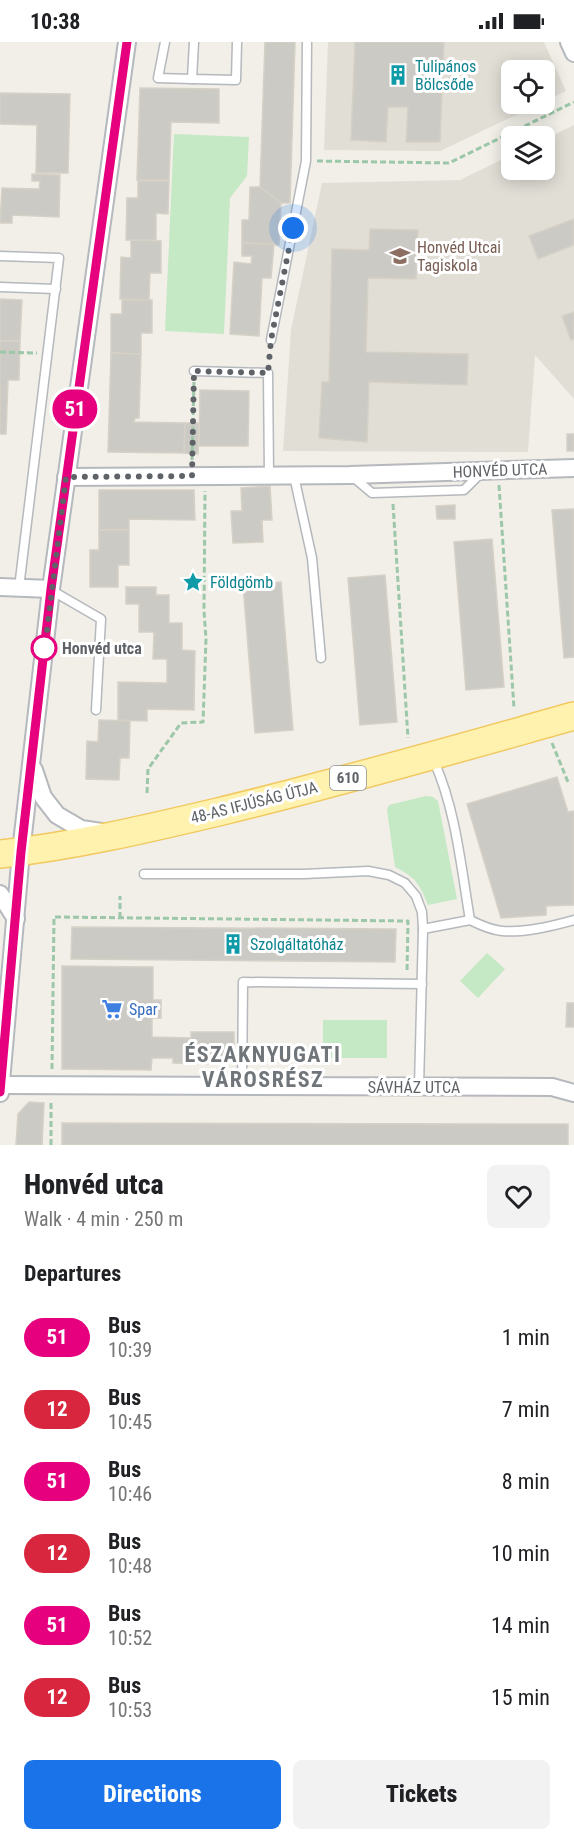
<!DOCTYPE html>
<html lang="en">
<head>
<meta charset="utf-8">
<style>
	body { margin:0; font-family:"Roboto Condensed",sans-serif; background:#f2f2f2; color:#202124; height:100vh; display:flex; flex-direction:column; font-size:22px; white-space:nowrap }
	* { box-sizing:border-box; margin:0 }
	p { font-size:20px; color:#757577 }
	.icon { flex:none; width:33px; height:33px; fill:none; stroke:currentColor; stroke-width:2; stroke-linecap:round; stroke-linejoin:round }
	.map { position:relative; height:1103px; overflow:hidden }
	.side { display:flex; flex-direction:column; background:#fff; flex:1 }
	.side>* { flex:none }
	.badge { padding:0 12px; border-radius:20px; font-size:21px; line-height:39px }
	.buttons { position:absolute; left:501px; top:18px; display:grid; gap:12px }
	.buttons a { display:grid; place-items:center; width:54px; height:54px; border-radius:9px; background:#fff; box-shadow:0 3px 15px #0003; font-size:30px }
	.you { position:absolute; width:30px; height:30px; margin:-15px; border:4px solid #fff; border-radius:50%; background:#1a73e8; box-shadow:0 0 0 9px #1a73e833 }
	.map>.badge { position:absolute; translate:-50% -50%; box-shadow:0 0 0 3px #fff }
	h2 { padding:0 24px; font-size:22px; line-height:54px }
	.round { display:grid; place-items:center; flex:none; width:63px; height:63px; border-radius:9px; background:#f2f2f2 }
	.summary { display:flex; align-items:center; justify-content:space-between; height:102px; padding:0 24px }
	h1 { font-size:28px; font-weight:800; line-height:45px }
	.primary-button { display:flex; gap:12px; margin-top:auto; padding:12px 24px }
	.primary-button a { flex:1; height:69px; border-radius:9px; background:#1a73e8; color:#fff; font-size:24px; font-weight:800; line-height:69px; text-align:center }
	.primary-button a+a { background:#f2f2f2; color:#202124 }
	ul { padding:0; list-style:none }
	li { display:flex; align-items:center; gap:18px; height:72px; padding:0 24px }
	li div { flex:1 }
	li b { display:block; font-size:22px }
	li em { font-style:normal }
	li .badge { min-width:66px; font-weight:700; text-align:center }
	.status { display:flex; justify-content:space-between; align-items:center; height:42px; padding:0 30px; background:#fff; direction:ltr }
	.status svg { height:16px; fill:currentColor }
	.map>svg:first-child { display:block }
	.education { fill:#e1ded6 }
	.green { fill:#c5e8c5 }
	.building { fill:#cccac5; stroke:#d6d1c6; stroke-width:1.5 }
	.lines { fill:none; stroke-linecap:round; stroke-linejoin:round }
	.service-casing { stroke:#b5b8bc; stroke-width:11 }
	.minor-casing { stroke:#b5b8bc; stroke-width:20 }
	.primary-casing { stroke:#f2c960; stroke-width:30 }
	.path { stroke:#9cc7a9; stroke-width:3; stroke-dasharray:6 3; stroke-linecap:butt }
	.service { stroke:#fff; stroke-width:8 }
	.minor { stroke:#fff; stroke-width:16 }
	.primary { stroke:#fff2af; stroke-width:27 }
	.line-casing { stroke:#fff; stroke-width:14 }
	.line { stroke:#e6007e; stroke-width:9 }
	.walk { stroke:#5f6368; stroke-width:6; stroke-dasharray:0 10.8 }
	.stop-dot { fill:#fff; stroke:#e6007e; stroke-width:3 }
	.labels { text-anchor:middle; stroke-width:6; stroke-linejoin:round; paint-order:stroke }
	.shield { fill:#fff; stroke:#8f9295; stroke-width:1.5 }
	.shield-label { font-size:15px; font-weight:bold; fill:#5f6368 }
	.culture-label { font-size:16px; fill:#0d838f; stroke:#fff; text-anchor:start }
	.education-label { font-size:16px; fill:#785e54; stroke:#fff; text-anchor:start }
	.street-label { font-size:16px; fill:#5f6368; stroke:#fff }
	.stop-label { font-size:16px; font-weight:bold; fill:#5f6368; stroke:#fff; text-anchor:start }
	.shop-label { font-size:16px; fill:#366cbe; stroke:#fff; text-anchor:start }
	.district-label { font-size:22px; font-weight:bold; letter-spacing:1.5px; fill:#70757a; stroke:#fff }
</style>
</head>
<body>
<div class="status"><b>10:38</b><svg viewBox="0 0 49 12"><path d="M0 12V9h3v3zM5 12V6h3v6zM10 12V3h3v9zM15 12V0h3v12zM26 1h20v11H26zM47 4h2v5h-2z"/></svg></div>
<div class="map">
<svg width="574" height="1103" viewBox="0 0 574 1103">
	<rect width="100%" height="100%" fill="#f1efe8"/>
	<!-- education -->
	<g class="education">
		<path d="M328 0H544L566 49 545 59 544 28H512V62H539L440 109 324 108Z"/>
		<path d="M574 83V357L535 313 528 410 283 409 291 288 322 141 460 138 511 113 512 128H544L545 97Z"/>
	</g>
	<!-- green -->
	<g class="green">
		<path d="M174 92 249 95 247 134 230 156 224 292 165 289Z"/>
		<path d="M426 754 433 755 438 759 457 857 428 863C420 842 415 835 395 825L387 768 389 763Z"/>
		<path d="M487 911 505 927 478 956 460 939Z"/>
		<rect x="323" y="978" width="64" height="38"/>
	</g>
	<!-- building -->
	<g class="building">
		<path d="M265 0H295L290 161H281L260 145Z"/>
		<path d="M355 0H444L440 100H406L408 65H388L386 100 351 98Z"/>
		<path d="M140 46 219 47V81L171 80 169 138H137Z"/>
		<path d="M0 51 70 52 68 131H36L37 83 0 82Z"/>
		<path d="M32 132 60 133 59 175 12 173V181H0L2 146 39 147 40 139H32Z"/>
		<path d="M138 139H169L168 172 156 171V198H126L127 156H138Z"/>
		<path d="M250 145H260L281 161 279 203 242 201V178H249Z"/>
		<path d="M574 177V203L538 217 529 194Z"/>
		<path d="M370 187 418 188 416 237 368 236 366 310 468 312 467 343 369 340 367 400 319 396 322 340H329L332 207 369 208Z"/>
		<path d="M131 198 161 199V231H150L149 258 120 257 121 215 131 216Z"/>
		<path d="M242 201 274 202 271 236H262L259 294 230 292 234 220 251 222 252 214H242Z"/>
		<path d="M0 257 22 258 20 299H0Z"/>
		<path d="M122 258H152V291H141V312L111 311V272H122Z"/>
		<path d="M574 270V297L571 298 562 274Z"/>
		<path d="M0 299H20L19 338H8L6 392H0Z"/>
		<path d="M111 311 141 312 139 376H135L134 380 185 381 184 411 108 410Z"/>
		<path d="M200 348 249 349 248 404H199Z"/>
		<path d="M185 381H199L198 412 184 411Z"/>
		<rect x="567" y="392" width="7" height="17"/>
		<path d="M270 444 272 478H262L263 500 233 501 231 469H242L241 446Z"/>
		<path d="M99 448H194L195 478 129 477V488H99Z"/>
		<path d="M455 463V477H437L436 464Z"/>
		<path d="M574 467V615L564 616 552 468Z"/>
		<path d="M99 488H129V523H118V545H90V508H99Z"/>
		<path d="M492 497 504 645 466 648 454 500Z"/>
		<path d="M385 533 397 680 360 683 348 536Z"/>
		<path d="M281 540 293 688 255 691 243 543Z"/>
		<path d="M126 545H156V553H169V581H182V608L195 609 194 668 147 667V679L118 678V640L167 641V617H153L154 590H139V562H126Z"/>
		<path d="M99 678 130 679 129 716H120L119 738 86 737 87 699 98 700Z"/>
		<path d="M557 735 568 770 574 769V863L546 864V873L501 876 467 762Z"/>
		<path d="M72 885 396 887 395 920 71 917Z"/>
		<path d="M62 924 153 925V958H161V976H152V995L191 996V990H234V1013H224V1022L173 1021V1016H152L151 1028 62 1027Z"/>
		<path d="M567 961H574V985H566Z"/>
		<path d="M29 1060 44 1061 42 1103H16L18 1072Z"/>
		<path d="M62 1081 568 1082V1103H62Z"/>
	</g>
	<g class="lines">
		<!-- service casing -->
		<g class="service-casing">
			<g id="service">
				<path d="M165 0 158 36 192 37"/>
				<path d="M194 0 192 37 236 38 237 0"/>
				<path d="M0 214 59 216 19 546"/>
				<path d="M0 245 56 247"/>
				<path d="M271 298 306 119 307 0"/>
				<path d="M194 329 268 331 269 434"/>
				<path d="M294 434 312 516 321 616"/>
				<path d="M353 435 372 451 464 448 481 431"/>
				<path d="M51 548 101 577 96 668"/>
				<path d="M433 717C456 767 461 825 470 878 480 883 491 888 502 889 525 891 552 884 574 878"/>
				<path d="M144 832H304L368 829 389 833 405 841 416 854 422 870 423 887 419 1045"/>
				<path d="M423 887 470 878"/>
				<path d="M242 1044 243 940 422 942"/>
			</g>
		</g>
		<!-- minor casing -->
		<g class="minor-casing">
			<g id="minor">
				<path d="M569 0 574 11"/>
				<path d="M66 435 350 433 574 426"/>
				<path d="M0 545 51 547"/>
				<path d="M34 728 43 755 57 773 81 787 101 790"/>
				<path d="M0 852 16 877"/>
				<path d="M1 1043 552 1045 574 1051"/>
				<path d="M0 1051 21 810 51 547 127 0"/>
			</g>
		</g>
		<!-- primary casing -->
		<g class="primary-casing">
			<path id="primary" d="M0 812C74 804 146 787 218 770 338 741 456 707 574 674"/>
		</g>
		<!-- path -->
		<g class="path">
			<path d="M317 119 449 121 574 60"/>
			<path d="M0 310 37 311"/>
			<path d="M192 418 194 340"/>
			<path d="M499 443 514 666"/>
			<path d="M393 462 408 696"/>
			<path d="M552 701 568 740"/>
			<path d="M147 751 148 727 181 681 203 680 206 597 204 569 205 449"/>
			<path d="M120 876V854"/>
			<path d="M52 1027 54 875 408 879 407 931"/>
			<path d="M51 1103V1060"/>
		</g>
		<!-- service -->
		<use href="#service" class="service"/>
		<!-- minor -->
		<use href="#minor" class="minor"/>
		<!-- primary -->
		<use href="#primary" class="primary"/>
	</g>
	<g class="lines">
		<!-- line casing -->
		<g class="line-casing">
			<path id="line" d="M0 1050 21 810 51 547 127 0"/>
		</g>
		<!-- line -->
		<use href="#line" class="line"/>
		<!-- walk -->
		<path class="walk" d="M44 606V613L66 435 192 434 194 329 268 331 271 298 293 186"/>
	</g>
	<!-- icons -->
	<defs>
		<g id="building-bare" transform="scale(1.62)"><path d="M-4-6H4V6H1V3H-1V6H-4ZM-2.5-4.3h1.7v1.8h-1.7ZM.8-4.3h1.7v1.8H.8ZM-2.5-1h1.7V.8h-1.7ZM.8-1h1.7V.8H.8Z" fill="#0f9aa8" stroke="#fff" stroke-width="2.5" paint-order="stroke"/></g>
		<g id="school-bare" transform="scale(1.62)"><path d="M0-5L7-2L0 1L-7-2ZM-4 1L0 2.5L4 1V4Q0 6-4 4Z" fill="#8d6e63" stroke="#fff" stroke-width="2.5" paint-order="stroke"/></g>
		<g id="sight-bare" transform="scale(1.62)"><path d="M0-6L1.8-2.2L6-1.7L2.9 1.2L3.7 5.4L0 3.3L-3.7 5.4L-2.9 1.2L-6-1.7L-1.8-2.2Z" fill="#0f9aa8" stroke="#fff" stroke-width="2.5" paint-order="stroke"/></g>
		<g id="supermarket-bare" transform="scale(1.62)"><path d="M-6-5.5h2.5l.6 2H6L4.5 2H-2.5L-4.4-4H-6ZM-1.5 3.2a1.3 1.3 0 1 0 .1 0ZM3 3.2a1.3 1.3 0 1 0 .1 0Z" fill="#3f7fe0" stroke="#fff" stroke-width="2.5" paint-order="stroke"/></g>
	</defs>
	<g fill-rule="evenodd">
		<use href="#building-bare" x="398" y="33"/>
		<use href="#school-bare" x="400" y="214"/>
		<use href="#sight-bare" x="193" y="540"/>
		<use href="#building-bare" x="233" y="902"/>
		<use href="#supermarket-bare" x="112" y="967"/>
	</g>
	<!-- markers -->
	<circle class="stop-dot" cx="44" cy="606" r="12"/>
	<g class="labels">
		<!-- shield labels -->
		<rect class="shield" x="330" y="724" width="36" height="24" rx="4.5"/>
		<g class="shield-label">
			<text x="348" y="741">610</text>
		</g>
		<!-- culture labels -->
		<g class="culture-label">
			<text x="415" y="30">Tulipános<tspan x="415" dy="18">Bölcsőde</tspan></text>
			<text x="210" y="546">Földgömb</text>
			<text x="250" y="908">Szolgáltatóház</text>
		</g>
		<!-- education labels -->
		<g class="education-label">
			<text x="417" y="211">Honvéd Utcai<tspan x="417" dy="18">Tagiskola</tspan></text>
		</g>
		<!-- street labels -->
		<g class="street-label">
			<text transform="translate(500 428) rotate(-2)" y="6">HONVÉD UTCA</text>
			<text transform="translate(254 760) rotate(-14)" y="6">48-AS IFJÚSÁG ÚTJA</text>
			<text x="414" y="1051">SÁVHÁZ UTCA</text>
		</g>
		<!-- stop labels -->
		<g class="stop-label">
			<text x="62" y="612">Honvéd utca</text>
		</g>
		<!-- shop labels -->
		<g class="shop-label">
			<text x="129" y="973">Spar</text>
		</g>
		<!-- district labels -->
		<g class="district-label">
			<text x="263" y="1020">ÉSZAKNYUGATI<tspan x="263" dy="25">VÁROSRÉSZ</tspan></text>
		</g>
	</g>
</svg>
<div class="buttons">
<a><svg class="icon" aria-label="locate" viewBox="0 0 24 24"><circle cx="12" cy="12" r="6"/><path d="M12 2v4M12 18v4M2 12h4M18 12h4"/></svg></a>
<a><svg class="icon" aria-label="layers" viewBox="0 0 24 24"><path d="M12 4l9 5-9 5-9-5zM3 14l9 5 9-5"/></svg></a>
</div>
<div class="you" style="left:293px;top:186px"></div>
<b class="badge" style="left:75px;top:367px;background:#e6007e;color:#fff">51</b>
</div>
<section class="side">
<div class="summary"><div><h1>Honvéd utca</h1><p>Walk · 4 min · 250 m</p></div><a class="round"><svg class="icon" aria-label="heart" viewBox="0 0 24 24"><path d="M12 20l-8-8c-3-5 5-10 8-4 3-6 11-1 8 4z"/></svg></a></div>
<h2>Departures</h2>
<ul>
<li><span class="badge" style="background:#e6007e;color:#fff">51</span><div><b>Bus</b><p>10:39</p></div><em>1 min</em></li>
<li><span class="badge" style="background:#d7263d;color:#fff">12</span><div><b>Bus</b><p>10:45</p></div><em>7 min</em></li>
<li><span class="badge" style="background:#e6007e;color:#fff">51</span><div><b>Bus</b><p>10:46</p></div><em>8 min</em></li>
<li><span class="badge" style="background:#d7263d;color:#fff">12</span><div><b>Bus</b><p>10:48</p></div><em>10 min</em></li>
<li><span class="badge" style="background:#e6007e;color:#fff">51</span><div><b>Bus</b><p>10:52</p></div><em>14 min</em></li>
<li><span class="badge" style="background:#d7263d;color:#fff">12</span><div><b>Bus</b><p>10:53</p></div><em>15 min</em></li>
</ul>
<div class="primary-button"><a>Directions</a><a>Tickets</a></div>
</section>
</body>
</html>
